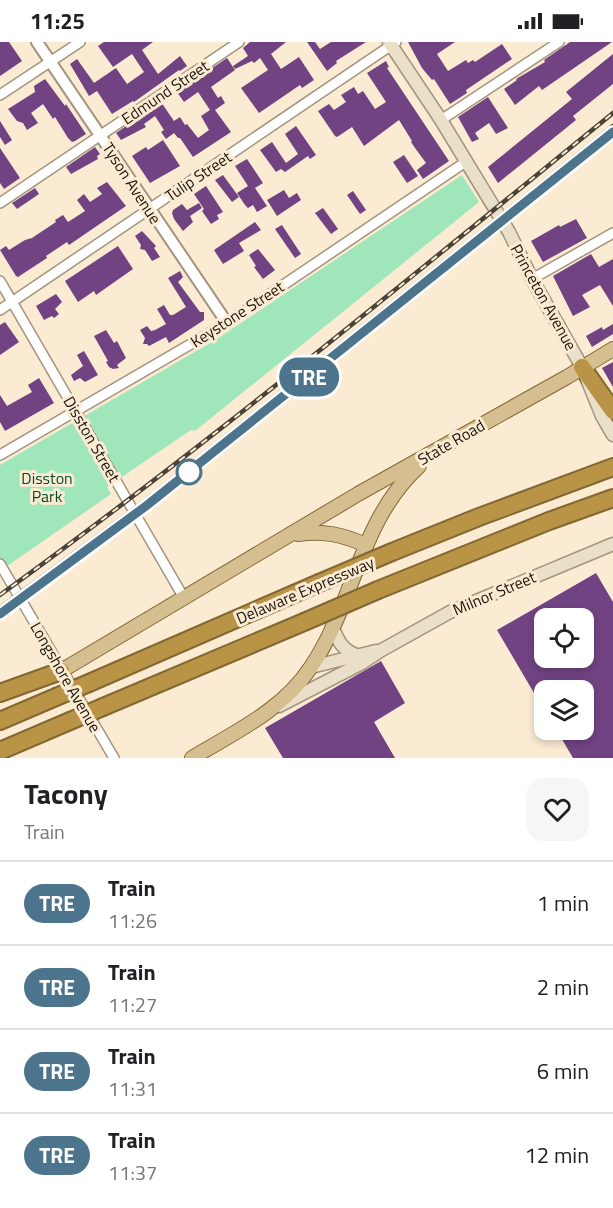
<!DOCTYPE html>
<html lang="en">
<head>
<meta charset="utf-8">
<style>
	body { margin:0; font-family:"Titillium Web",sans-serif; background:#f6f6f6; color:#202124; height:100vh; display:flex; flex-direction:column; font-size:22px; white-space:nowrap }
	* { box-sizing:border-box; margin:0 }
	p { font-size:20px; color:#757577 }
	.icon { flex:none; width:33px; height:33px; fill:none; stroke:currentColor; stroke-width:2; stroke-linecap:round; stroke-linejoin:round }
	.map { position:relative; height:716px; overflow:hidden }
	.details { display:flex; flex-direction:column; background:#fff; flex:1 }
	.details>* { flex:none }
	.badge { padding:0 12px; border-radius:20px; font-size:21px; line-height:39px }
	.fabs { position:absolute; left:534px; top:566px; display:grid; gap:12px }
	.fabs a { display:grid; place-items:center; width:60px; height:60px; border-radius:12px; background:#fff; box-shadow:0 3px 9px #0003; font-size:30px }
	.map>.badge { position:absolute; translate:-50% -50%; box-shadow:0 0 0 3px #fff }
	.round { display:grid; place-items:center; flex:none; width:63px; height:63px; border-radius:18px; background:#f6f6f6 }
	.headline { display:flex; align-items:center; justify-content:space-between; height:102px; padding:0 24px }
	h1 { font-size:28px; font-weight:700; line-height:45px }
	ul { padding:0; list-style:none }
	li { display:flex; align-items:center; gap:18px; height:84px; padding:0 24px; border-top:2px solid #e0e0e0 }
	li div { flex:1 }
	li b { display:block; font-size:22px }
	li em { font-style:normal }
	li .badge { min-width:66px; font-weight:700; text-align:center }
	.status { display:flex; justify-content:space-between; align-items:center; height:42px; padding:0 30px; background:#fff; direction:ltr }
	.status svg { height:16px; fill:currentColor }
	.map>svg:first-child { display:block }
	.green { fill:#9fe6ba }
	.building { fill:#714383; fill-rule:evenodd }
	.lines { fill:none; stroke-linecap:round; stroke-linejoin:round }
	.minor-casing { stroke:#a3947e; stroke-width:12 }
	.tertiary-casing { stroke:#a3947e; stroke-width:14 }
	.secondary-casing { stroke:#a3947e; stroke-width:15 }
	.primary-casing { stroke:#816732; stroke-width:16 }
	.motorway-casing { stroke:#816732; stroke-width:20 }
	.minor { stroke:#fff; stroke-width:9 }
	.tertiary { stroke:#fff; stroke-width:10 }
	.secondary { stroke:#eadfc8; stroke-width:12 }
	.primary { stroke:#d5be90; stroke-width:14 }
	.motorway { stroke:#b99346; stroke-width:16 }
	.rail-casing { stroke:#4a4337; stroke-width:4.5 }
	.rail { stroke:#fbebd3; stroke-width:2; stroke-dasharray:7; stroke-linecap:butt }
	.motorway-bridge-casing { stroke:#816732; stroke-width:20; stroke-linecap:butt }
	.motorway-bridge { stroke:#b99346; stroke-width:16 }
	.line-casing { stroke:#fff; stroke-width:14 }
	.line { stroke:#4c748c; stroke-width:9 }
	.stop-dot { fill:#fff; stroke:#4c748c; stroke-width:3 }
	.labels { text-anchor:middle; stroke-width:6; stroke-linejoin:round; paint-order:stroke }
	.street-label { font-size:16px; fill:#1a150c; stroke:#fbebd3 }
	.park-label { font-size:16px; fill:#054c2c; stroke:#fbebd3 }
</style>
</head>
<body>
<div class="status"><b>11:25</b><svg viewBox="0 0 49 12"><path d="M0 12V9h3v3zM5 12V6h3v6zM10 12V3h3v9zM15 12V0h3v12zM26 1h20v11H26zM47 4h2v5h-2z"/></svg></div>
<div class="map">
<svg width="613" height="716" viewBox="0 0 613 716">
	<rect width="100%" height="100%" fill="#fbebd3"/>
	<!-- green -->
	<path class="green" d="M462 133 479 160 195 389 191 388 107 445 111 452 0 529V423L217 297Z"/>
	<!-- building -->
	<g class="building">
		<path d="M0 0H9L22 19 0 34Z"/>
		<path d="M153 0 142 8 158 32 180 14 187 24 180 29 179 28 134 60 133 59 112 72 97 49 89 54 70 22 77 17 94 41 116 26 127 42 144 30 132 12 113 25 98 4 104 0Z"/>
		<path d="M250 0H286L271 12 281 27 299 15 314 38 302 46 300 43 259 71 241 46 268 28 260 16 254 21 252 19 235 27 233 24 248 14 243 6Z"/>
		<path d="M307 0H315L320 7 331 0H366L336 19 337 21 327 29Z"/>
		<path d="M408 0H455L437 12 448 29 466 18 468 21 473 18 475 20 502 2 512 17 466 48 467 51 450 62 434 37 432 38 422 26Z"/>
		<path d="M570 0H612L542 48 539 44 515 63 504 47 517 38 516 37 545 20 544 18Z"/>
		<path d="M613 12V42L573 74 576 78 498 141 488 125 572 57 566 50Z"/>
		<path d="M227 16 235 28 211 45 218 56 221 54 225 61 215 68 231 90 193 115 180 96H178L174 91 166 97 161 90 164 88 155 74 144 82 146 85 121 98 116 91 161 60 174 79 180 75 185 83 187 82 198 96 209 88 201 74 210 68 198 50 184 60 177 50Z"/>
		<path d="M386 19 389 25 387 26 449 119 423 137 417 128 426 121 415 106 411 100 412 99 399 78 364 104 352 85 337 95 335 94 318 69 329 62 334 68 346 60 341 53 354 45 358 52 363 49 375 67 386 60 367 31Z"/>
		<path d="M45 37 65 64 66 62 86 92 75 99 72 100 68 96 55 75 53 77 43 62 31 71 38 81 27 88 23 81 17 79 8 67 35 50 34 44Z"/>
		<path d="M488 55 508 86 496 92 489 81 475 91 479 97 472 100 458 75Z"/>
		<path d="M0 79 12 98 5 103 0 95Z"/>
		<path d="M296 84 316 113 310 117 308 114 285 130 281 127 276 130 260 108 272 100 286 121 298 112 285 92Z"/>
		<path d="M163 98 180 124 150 141 132 114 146 105 148 108Z"/>
		<path d="M95 105 100 112 97 114 98 117 71 132 66 125Z"/>
		<path d="M0 106 20 136 4 147 0 141Z"/>
		<path d="M404 113 418 134 407 141 393 120Z"/>
		<path d="M247 117 263 141 255 146 267 164 257 170 253 163 248 166 245 163 237 151 248 144 235 124Z"/>
		<path d="M223 133 239 155 232 160 215 138Z"/>
		<path d="M107 140 126 164 69 203 67 200 46 214 47 216 18 235 16 234 0 208 6 204 9 208 25 198 32 196 56 180 55 178 63 173 68 180 85 169 77 158 84 152 90 160 102 152 97 146Z"/>
		<path d="M206 144 223 170 217 173 219 177 211 182 202 169 204 167 194 152Z"/>
		<path d="M35 146 39 152 17 167 12 161Z"/>
		<path d="M284 148 289 156 297 151 301 158 277 174 267 158Z"/>
		<path d="M353 149 366 168 360 172 347 153Z"/>
		<path d="M199 161 202 166 190 174 193 180 183 189 174 177 172 171 173 168 182 162 187 168Z"/>
		<path d="M323 166 338 187 331 192 315 171Z"/>
		<path d="M576 177 587 196 543 220 531 199 559 183 560 185Z"/>
		<path d="M255 180 261 188 239 201 244 209 223 222 214 208Z"/>
		<path d="M282 183 301 212 295 216 275 187Z"/>
		<path d="M142 189 156 204 154 206 160 215 152 219 145 208 140 207 141 203 135 194Z"/>
		<path d="M118 204 133 227 96 253 94 249 78 260 65 239Z"/>
		<path d="M258 207 275 228 263 237 254 225 256 224 249 213Z"/>
		<path d="M591 212 599 225 613 217V264L600 243 582 253 590 265 573 274 553 234Z"/>
		<path d="M180 229 183 235 178 240 200 270H204V278L169 301 166 295 149 304 147 302H143L145 296 140 288 147 284 151 289 155 288 166 282 157 267 164 263 170 273H173L186 265 168 236Z"/>
		<path d="M56 252 62 260 55 267 59 272 54 276 52 274 44 278 36 264Z"/>
		<path d="M5 280 19 300 0 313V283Z"/>
		<path d="M613 282V292L592 305 586 294 602 285 603 288Z"/>
		<path d="M106 288 114 301 117 299 126 316 117 323 119 326 113 327 109 325 106 320 108 319 94 294Z"/>
		<path d="M84 309 98 333 85 340 80 336 74 339 71 333 83 324 77 313Z"/>
		<path d="M613 320V345L602 326Z"/>
		<path d="M39 336 54 361 5 389 0 380V353L7 364 32 350 28 343Z"/>
		<path d="M596 531 613 560V716H573L556 687H584V648H544V668L497 588ZM544 576H584V615H544Z"/>
		<path d="M381 619 405 661 374 680 395 716H283L265 686Z"/>
	</g>
	<g class="lines">
		<!-- minor casing -->
		<g class="minor-casing">
			<g id="minor">
				<path d="M0 53 80 0"/>
				<path d="M441 78 559 0"/>
				<path d="M0 161 239 0"/>
				<path d="M532 237 613 191"/>
				<path d="M0 239 184 556"/>
				<path d="M0 268 396 0"/>
				<path d="M0 413 227 281 467 119"/>
				<path d="M0 522 114 716"/>
			</g>
		</g>
		<!-- tertiary casing -->
		<g class="tertiary-casing">
			<path id="tertiary" d="M37 0 227 281"/>
		</g>
		<!-- secondary casing -->
		<g class="secondary-casing">
			<g id="secondary">
				<path d="M389 0 441 78 509 190 532 237 582 325 602 374 613 393"/>
				<path d="M332 584C338 598 341 607 356 613"/>
				<path d="M311 625 376 609"/>
				<path d="M279 664 362 621 380 609 450 570 613 502"/>
			</g>
		</g>
		<!-- primary casing -->
		<g class="primary-casing">
			<g id="primary">
				<path d="M298 492C323 488 343 493 366 503"/>
				<path d="M61 629 358 452 567 335 613 307"/>
				<path d="M192 716C235 690 283 668 311 625 355 560 359 479 419 424"/>
			</g>
		</g>
		<!-- motorway casing -->
		<g class="motorway-casing">
			<g id="motorway">
				<path d="M582 325 613 369"/>
				<path d="M392 510 479 475 613 425"/>
				<path d="M378 548 549 479 613 456"/>
				<path d="M89 641 319 541"/>
				<path d="M0 651 61 629"/>
				<path d="M103 665 304 580"/>
				<path d="M0 679 56 655"/>
				<path d="M0 709 70 679"/>
			</g>
		</g>
		<!-- minor -->
		<use href="#minor" class="minor"/>
		<!-- tertiary -->
		<use href="#tertiary" class="tertiary"/>
		<!-- secondary -->
		<use href="#secondary" class="secondary"/>
		<!-- primary -->
		<use href="#primary" class="primary"/>
		<!-- motorway -->
		<use href="#motorway" class="motorway"/>
		<!-- rail casing -->
		<g class="rail-casing">
			<g id="rail">
				<path d="M0 553C210 401 411 235 613 71"/>
				<path d="M0 566 145 459 613 84"/>
			</g>
		</g>
		<!-- rail -->
		<use href="#rail" class="rail"/>
		<!-- motorway-bridge casing -->
		<g class="motorway-bridge-casing">
			<g id="motorway-bridge">
				<path d="M319 541 392 510"/>
				<path d="M304 580 378 548"/>
				<path d="M56 655 89 641"/>
				<path d="M70 679 103 665"/>
			</g>
		</g>
		<!-- motorway-bridge -->
		<use href="#motorway-bridge" class="motorway-bridge"/>
	</g>
	<g class="lines">
		<!-- line casing -->
		<g class="line-casing">
			<path id="line" d="M0 572 146 464 613 90"/>
		</g>
		<!-- line -->
		<use href="#line" class="line"/>
	</g>
	<!-- markers -->
	<circle class="stop-dot" cx="189" cy="430" r="12"/>
	<g class="labels">
		<!-- street labels -->
		<g class="street-label">
			<text transform="translate(165 50) rotate(-34)" y="6">Edmund Street</text>
			<text transform="translate(198 134) rotate(-34)" y="6">Tulip Street</text>
			<text transform="translate(132 141) rotate(57)" y="6">Tyson Avenue</text>
			<text transform="translate(544 255) rotate(61)" y="6">Princeton Avenue</text>
			<text transform="translate(237 272) rotate(-33)" y="6">Keystone Street</text>
			<text transform="translate(92 397) rotate(60)" y="6">Disston Street</text>
			<text transform="translate(451 400) rotate(-30)" y="6">State Road</text>
			<text transform="translate(305 548) rotate(-23)" y="6">Delaware Expressway</text>
			<text transform="translate(494 551) rotate(-23)" y="6">Milnor Street</text>
			<text transform="translate(66 635) rotate(60)" y="6">Longshore Avenue</text>
		</g>
		<!-- park labels -->
		<g class="park-label">
			<text x="47" y="442">Disston<tspan x="47" dy="18">Park</tspan></text>
		</g>
	</g>
</svg>
<div class="fabs">
<a><svg class="icon" aria-label="locate" viewBox="0 0 24 24"><circle cx="12" cy="12" r="6"/><path d="M12 2v4M12 18v4M2 12h4M18 12h4"/></svg></a>
<a><svg class="icon" aria-label="layers" viewBox="0 0 24 24"><path d="M12 4l9 5-9 5-9-5zM3 14l9 5 9-5"/></svg></a>
</div>
<b class="badge" style="left:309px;top:335px;background:#4c748c;color:#fff">TRE</b>
</div>
<section class="details">
<div class="headline"><div><h1>Tacony</h1><p>Train</p></div><a class="round"><svg class="icon" aria-label="heart" viewBox="0 0 24 24"><path d="M12 20l-8-8c-3-5 5-10 8-4 3-6 11-1 8 4z"/></svg></a></div>
<ul>
<li><span class="badge" style="background:#4c748c;color:#fff">TRE</span><div><b>Train</b><p>11:26</p></div><em>1 min</em></li>
<li><span class="badge" style="background:#4c748c;color:#fff">TRE</span><div><b>Train</b><p>11:27</p></div><em>2 min</em></li>
<li><span class="badge" style="background:#4c748c;color:#fff">TRE</span><div><b>Train</b><p>11:31</p></div><em>6 min</em></li>
<li><span class="badge" style="background:#4c748c;color:#fff">TRE</span><div><b>Train</b><p>11:37</p></div><em>12 min</em></li>
</ul>
</section>
</body>
</html>
